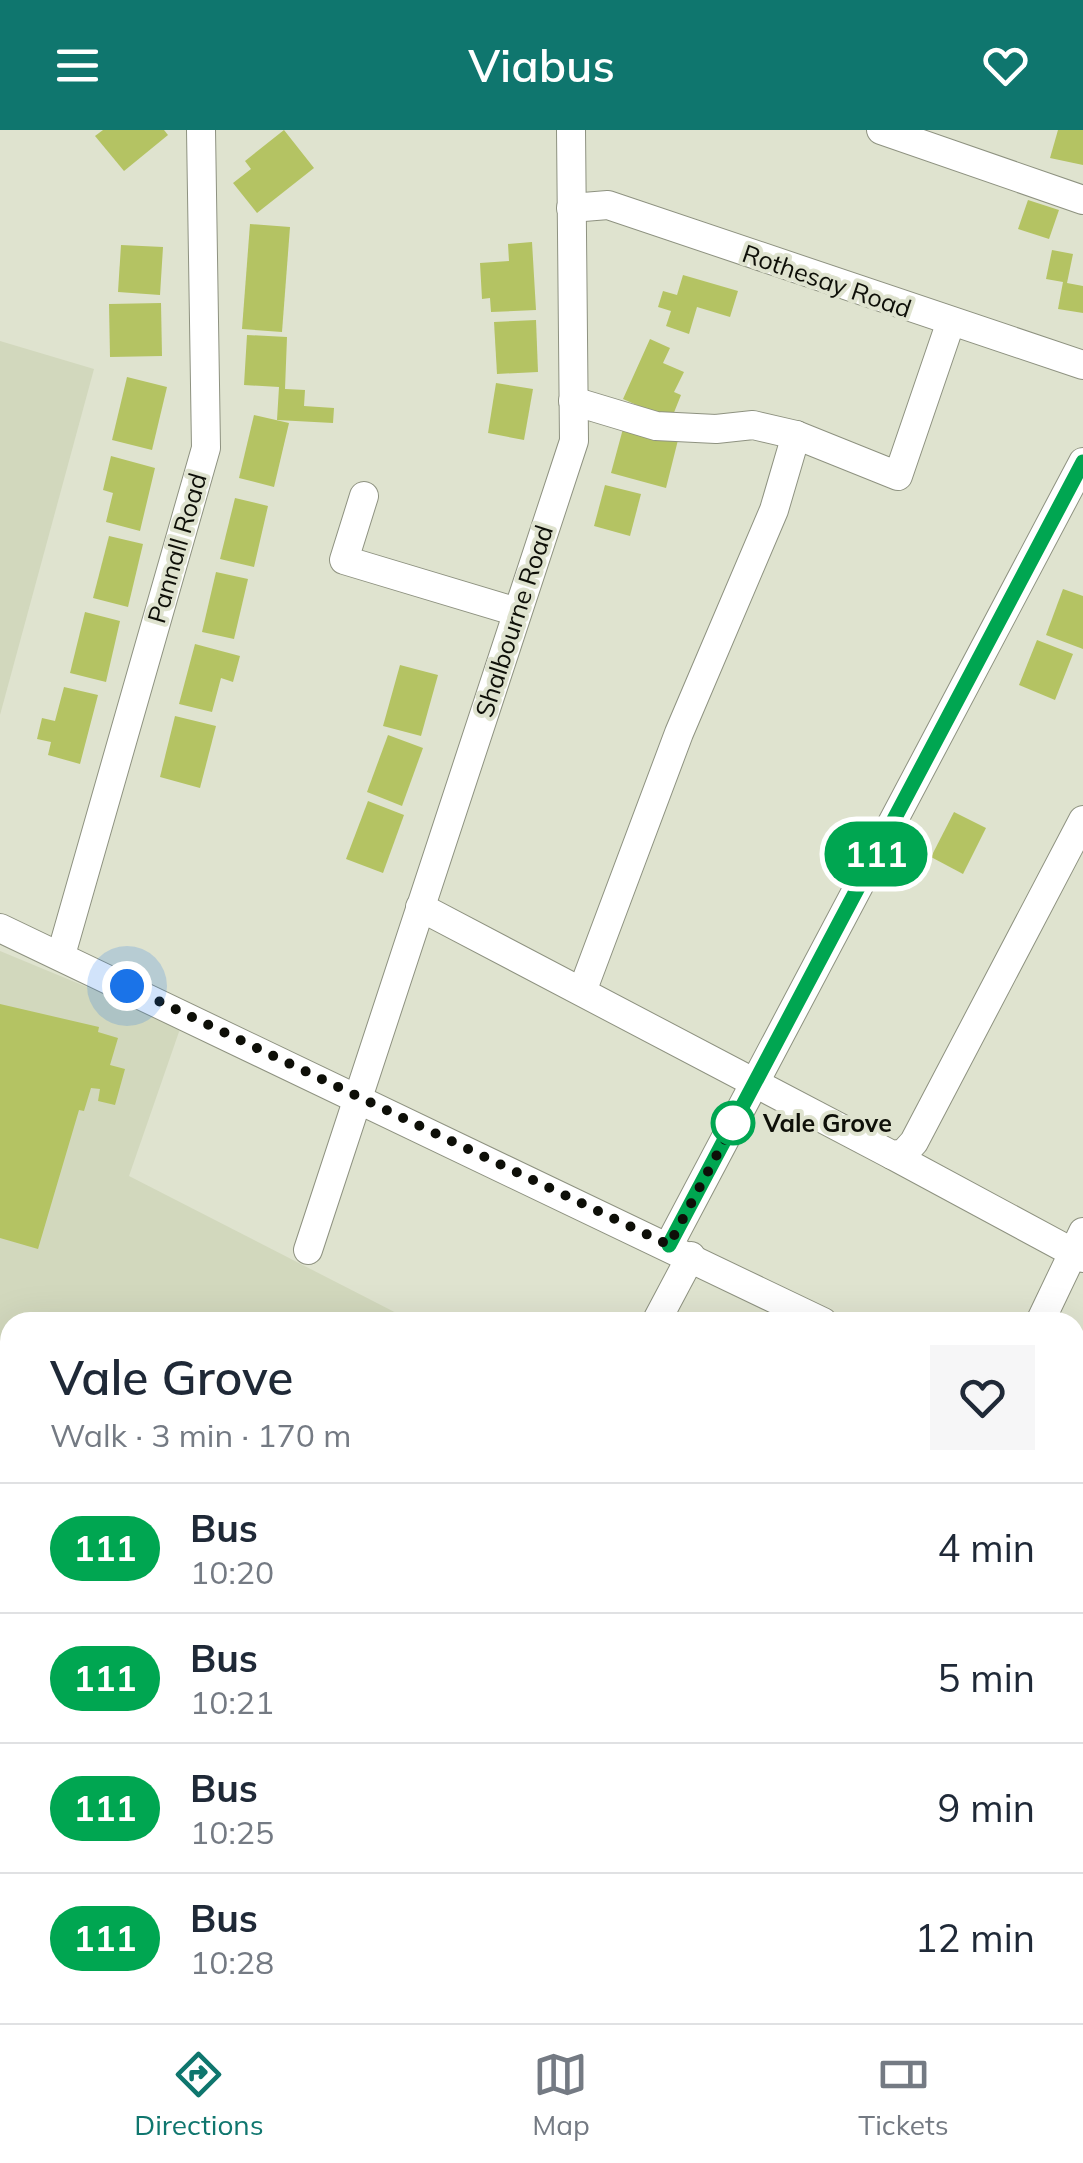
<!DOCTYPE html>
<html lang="en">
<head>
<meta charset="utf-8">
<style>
	body { margin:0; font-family:Mulish,sans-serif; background:#f6f6f7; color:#1f2937; height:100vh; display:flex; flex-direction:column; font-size:38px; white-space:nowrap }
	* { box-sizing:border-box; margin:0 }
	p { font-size:32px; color:#747a83 }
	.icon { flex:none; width:55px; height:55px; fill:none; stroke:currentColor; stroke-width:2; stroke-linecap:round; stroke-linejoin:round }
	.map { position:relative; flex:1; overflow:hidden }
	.details { position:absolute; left:0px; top:1182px; width:1085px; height:712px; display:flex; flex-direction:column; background:#fff; border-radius:30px 30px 0 0; box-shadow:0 10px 40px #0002 }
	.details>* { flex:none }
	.badge { padding:0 20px; border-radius:32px; font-size:35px; line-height:65px }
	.you { position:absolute; width:50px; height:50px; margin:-25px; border:8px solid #fff; border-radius:50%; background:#1a73e8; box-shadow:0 0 0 15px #1a73e833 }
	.map>.badge { position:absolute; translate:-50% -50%; box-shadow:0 0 0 5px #fff }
	.round { display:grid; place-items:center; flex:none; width:105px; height:105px; border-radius:0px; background:#f6f6f7 }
	.overview { display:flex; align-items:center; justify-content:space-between; height:170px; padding:0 50px }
	h1 { font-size:48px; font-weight:600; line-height:75px }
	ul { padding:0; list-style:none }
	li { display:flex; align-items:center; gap:30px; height:130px; padding:0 50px; border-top:2px solid #e0e1e3 }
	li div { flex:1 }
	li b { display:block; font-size:38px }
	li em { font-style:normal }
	li .badge { min-width:110px; font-weight:700; text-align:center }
	header { display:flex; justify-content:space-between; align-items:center; height:130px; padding:0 50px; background:#0f766e; color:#fff; font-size:45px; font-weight:600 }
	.dock { display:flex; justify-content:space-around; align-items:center; height:140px; border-top:2px solid #e0e1e3; background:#fff; font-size:28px; color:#747a83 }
	.dock a { display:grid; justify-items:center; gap:5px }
	.dock .on { color:#0f766e }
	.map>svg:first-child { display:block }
	.built { fill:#d2d8bd }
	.building { fill:#b4c363 }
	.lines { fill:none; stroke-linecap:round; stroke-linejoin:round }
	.minor-casing { stroke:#8e9280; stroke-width:30 }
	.minor { stroke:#fff; stroke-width:28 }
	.line-casing { stroke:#fff; stroke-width:22 }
	.line { stroke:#00a651; stroke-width:15 }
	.walk { stroke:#0e0f08; stroke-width:10; stroke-dasharray:0 18 }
	.stop-dot { fill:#fff; stroke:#00a651; stroke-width:5 }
	.labels { text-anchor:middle; stroke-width:8; stroke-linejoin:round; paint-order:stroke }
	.street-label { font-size:25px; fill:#0e0f08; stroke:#dfe3cf }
	.stop-label { font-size:25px; font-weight:bold; fill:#0e0f08; stroke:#dfe3cf; text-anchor:start }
</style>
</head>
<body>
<header><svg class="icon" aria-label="menu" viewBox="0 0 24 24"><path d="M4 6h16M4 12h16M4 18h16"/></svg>Viabus<svg class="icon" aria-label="heart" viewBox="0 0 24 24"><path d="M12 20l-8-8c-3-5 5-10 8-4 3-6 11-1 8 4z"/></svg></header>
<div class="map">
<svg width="1083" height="1893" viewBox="0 0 1083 1893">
	<rect width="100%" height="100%" fill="#dfe3cf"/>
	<!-- built -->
	<g class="built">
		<path d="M0 211 94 239 0 585Z"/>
		<path d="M0 821 181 896 129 1046 414 1192H10V1258L0 1254Z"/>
	</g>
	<!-- building -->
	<g class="building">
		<path d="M103 0H164L168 5 124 41 95 6Z"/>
		<path d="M284 0 314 38 257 83 233 53 251 39 245 31Z"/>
		<path d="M1058 0H1083V35L1050 28Z"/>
		<path d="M1028 70 1059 80 1049 109 1018 99Z"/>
		<path d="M250 94 290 97 282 202 242 199Z"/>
		<path d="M532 112 536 180 491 182 490 168 482 169 480 133 509 131 508 114Z"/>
		<path d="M121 115 163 117 160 165 118 162Z"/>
		<path d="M1052 120 1073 124 1067 153 1083 156V183L1058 179 1063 152 1046 149Z"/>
		<path d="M683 145 738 161 730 187 697 177 689 204 666 196 671 181 658 177 663 161 677 165Z"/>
		<path d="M161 173 162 226 110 227 109 174Z"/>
		<path d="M536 190 538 242 497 244 494 192Z"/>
		<path d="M247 205 287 207 285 259 305 260 304 276 334 278 333 293 277 290 279 257 244 255Z"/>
		<path d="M650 209 670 218 663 233 684 242 674 262 681 265 671 290 623 269Z"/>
		<path d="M127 247 167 257 152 320 112 310Z"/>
		<path d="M496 253 533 259 524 310 488 303Z"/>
		<path d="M254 285 289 293 274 357 239 348Z"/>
		<path d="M624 295 678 310 666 358 611 343Z"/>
		<path d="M111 326 155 338 140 401 106 392 113 363 103 360Z"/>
		<path d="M605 355 641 364 630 406 594 396Z"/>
		<path d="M235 368 268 376 254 437 220 429Z"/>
		<path d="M109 406 143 414 128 477 93 468Z"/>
		<path d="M216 442 248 449 234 509 202 502Z"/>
		<path d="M1063 459 1083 466V519L1046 505Z"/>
		<path d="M85 482 120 491 106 552 70 543Z"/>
		<path d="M1037 510 1073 524 1055 570 1019 555Z"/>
		<path d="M195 514 240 526 233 552 221 548 212 582 179 574Z"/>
		<path d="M400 535 438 545 421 606 383 596Z"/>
		<path d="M64 557 98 565 80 634 48 625 51 612 37 609 42 588 55 591Z"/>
		<path d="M175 586 216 596 200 658 160 647Z"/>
		<path d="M388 605 423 618 402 676 367 662Z"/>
		<path d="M368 671 404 685 383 743 346 729Z"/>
		<path d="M954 682 986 698 963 744 931 727Z"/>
		<path d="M0 874 99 897 98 902 118 908 110 935 125 939 115 975 98 971 100 959 91 958 84 981 79 980 38 1119 0 1108Z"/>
	</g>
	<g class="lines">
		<!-- minor casing -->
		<g class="minor-casing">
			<g id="minor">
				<path d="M881 0 1083 70"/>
				<path d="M571 78 608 75 1083 235"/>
				<path d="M573 271 656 296 716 299 753 295 796 305 898 346 950 194"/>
				<path d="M364 366 344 430 517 482"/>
				<path d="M420 777 892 1025 904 1023 914 1012 1083 690"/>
				<path d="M0 798 823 1192"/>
				<path d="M61 825 206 318 201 0"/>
				<path d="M583 859 679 603 774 380 796 305"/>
				<path d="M892 1025 1083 1128"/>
				<path d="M669 1115 1083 332"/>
				<path d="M308 1120 574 311 571 0"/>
				<path d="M656 1192 691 1126"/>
				<path d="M1040 1192 1083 1102"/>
				<path d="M1075 1323 1083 1327"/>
				<path d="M0 1560 10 1532"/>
				<path d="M0 1672 10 1690"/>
				<path d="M274 1885 286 1893"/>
				<path d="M826 1885 829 1893"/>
			</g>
		</g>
		<!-- minor -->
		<use href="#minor" class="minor"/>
	</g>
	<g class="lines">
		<!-- line casing -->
		<g class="line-casing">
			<path id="line" d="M669 1115 1083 332"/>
		</g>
		<!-- line -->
		<use href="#line" class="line"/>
		<!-- walk -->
		<path class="walk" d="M127 856 669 1115 738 985 733 993"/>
	</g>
	<!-- markers -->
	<circle class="stop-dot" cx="733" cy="993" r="20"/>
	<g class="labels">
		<!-- street labels -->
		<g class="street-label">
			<text transform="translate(827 151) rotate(19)" y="9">Rothesay Road</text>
			<text transform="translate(177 418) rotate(-74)" y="9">Pannall Road</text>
			<text transform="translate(514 491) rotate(-72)" y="9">Shalbourne Road</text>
		</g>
		<!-- stop labels -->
		<g class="stop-label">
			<text x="763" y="1002">Vale Grove</text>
		</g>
	</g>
</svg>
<div class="you" style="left:127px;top:856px"></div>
<b class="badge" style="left:876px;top:724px;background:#00a651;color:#fff">111</b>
<section class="details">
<div class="overview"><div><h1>Vale Grove</h1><p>Walk · 3 min · 170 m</p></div><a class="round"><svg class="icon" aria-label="heart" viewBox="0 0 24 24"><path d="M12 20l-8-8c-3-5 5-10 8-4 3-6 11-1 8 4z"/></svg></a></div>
<ul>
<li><span class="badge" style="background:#00a651;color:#fff">111</span><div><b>Bus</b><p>10:20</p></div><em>4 min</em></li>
<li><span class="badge" style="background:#00a651;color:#fff">111</span><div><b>Bus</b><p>10:21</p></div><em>5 min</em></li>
<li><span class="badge" style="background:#00a651;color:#fff">111</span><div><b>Bus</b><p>10:25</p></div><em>9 min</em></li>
<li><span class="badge" style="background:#00a651;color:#fff">111</span><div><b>Bus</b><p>10:28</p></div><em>12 min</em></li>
</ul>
</section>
</div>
<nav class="dock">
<a class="on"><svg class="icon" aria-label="directions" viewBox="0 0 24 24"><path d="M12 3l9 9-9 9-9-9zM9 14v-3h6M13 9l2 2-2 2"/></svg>Directions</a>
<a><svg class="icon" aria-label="map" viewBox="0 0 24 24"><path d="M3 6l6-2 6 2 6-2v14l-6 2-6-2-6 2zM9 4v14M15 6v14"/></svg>Map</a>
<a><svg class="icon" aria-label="tickets" viewBox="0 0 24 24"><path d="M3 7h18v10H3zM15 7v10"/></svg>Tickets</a>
</nav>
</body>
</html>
